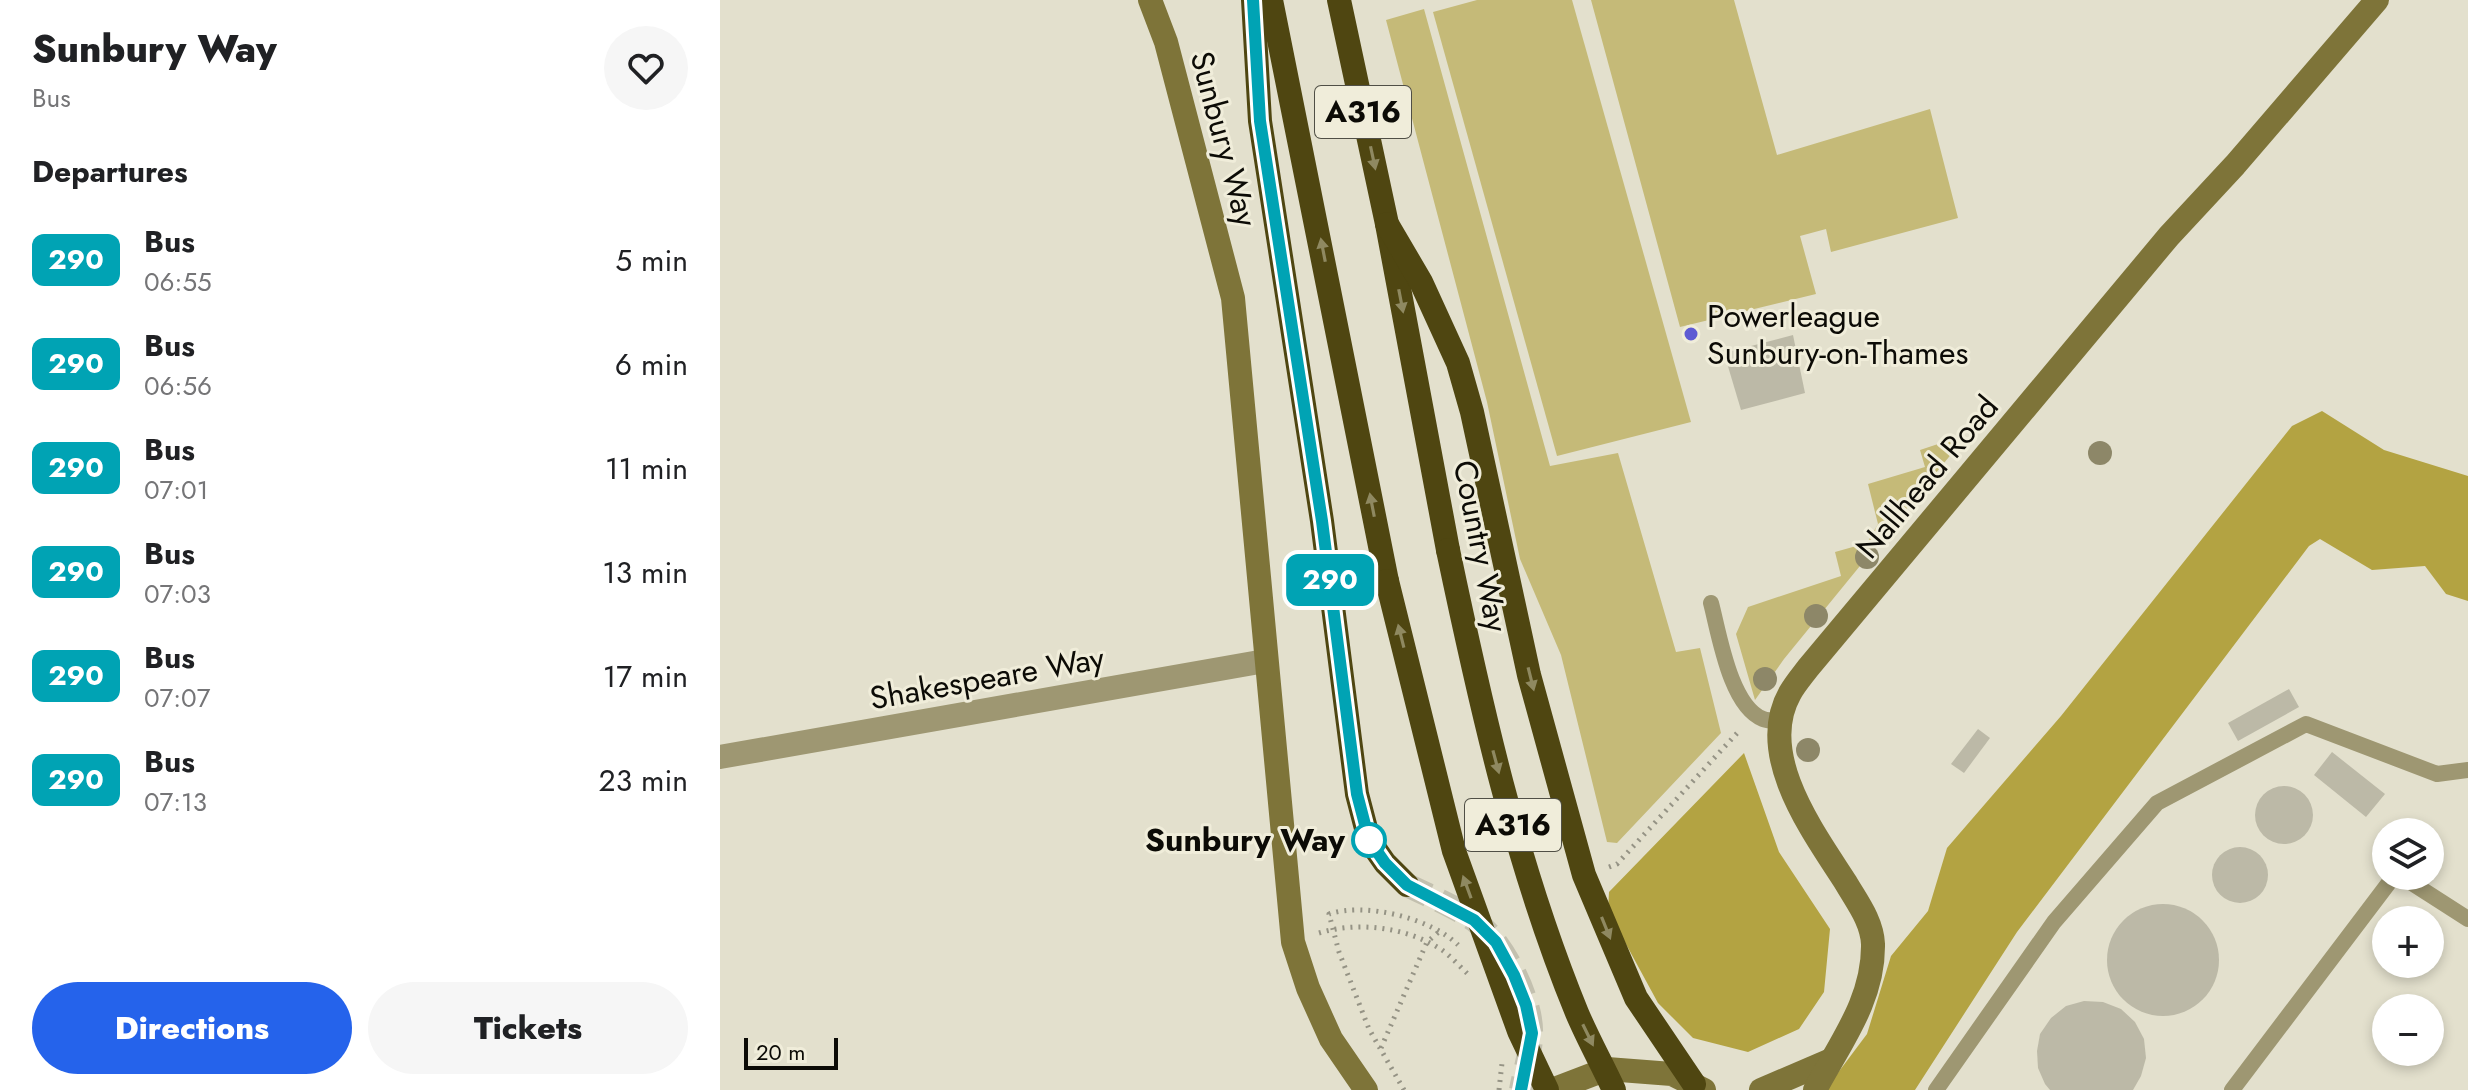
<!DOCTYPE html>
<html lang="en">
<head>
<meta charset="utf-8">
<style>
	body { margin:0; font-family:Jost,sans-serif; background:#f6f6f6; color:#202124; height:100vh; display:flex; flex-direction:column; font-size:30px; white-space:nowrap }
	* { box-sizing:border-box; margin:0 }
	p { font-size:26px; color:#757577 }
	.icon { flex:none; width:44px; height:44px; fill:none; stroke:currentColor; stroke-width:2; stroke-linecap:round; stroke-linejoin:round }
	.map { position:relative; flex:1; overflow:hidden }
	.details { display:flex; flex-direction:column; background:#fff; width:720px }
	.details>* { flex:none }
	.badge { padding:0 16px; border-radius:12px; font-size:28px; line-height:52px }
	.controls { position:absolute; left:1652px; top:818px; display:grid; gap:16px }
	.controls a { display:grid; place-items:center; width:72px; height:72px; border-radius:50%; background:#fff; box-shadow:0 4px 12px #0003; font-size:40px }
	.scale { position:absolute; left:24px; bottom:20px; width:94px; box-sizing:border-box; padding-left:8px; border:4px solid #0c0b06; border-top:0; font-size:22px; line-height:28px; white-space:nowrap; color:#0c0b06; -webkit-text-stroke:6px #f0edda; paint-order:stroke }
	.map>.badge { position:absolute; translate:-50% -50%; box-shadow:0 0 0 4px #fff }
	h2 { padding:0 32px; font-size:30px; line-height:72px }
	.round { display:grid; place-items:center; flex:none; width:84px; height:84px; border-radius:42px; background:#f6f6f6 }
	.headline { display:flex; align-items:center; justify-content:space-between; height:136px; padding:0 32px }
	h1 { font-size:38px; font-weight:800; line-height:60px }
	.button { display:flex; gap:16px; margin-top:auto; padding:16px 32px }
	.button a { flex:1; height:92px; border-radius:48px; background:#2563eb; color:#fff; font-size:32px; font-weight:800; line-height:92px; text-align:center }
	.button a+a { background:#f6f6f6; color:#202124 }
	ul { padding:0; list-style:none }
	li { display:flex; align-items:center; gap:24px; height:104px; padding:0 32px }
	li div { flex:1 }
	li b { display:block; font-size:30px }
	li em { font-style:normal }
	li .badge { min-width:88px; font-weight:700; text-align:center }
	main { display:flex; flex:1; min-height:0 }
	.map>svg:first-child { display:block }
	.green { fill:#c5ba78 }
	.forest { fill:#b3a342 }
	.building { fill:#bcb9a7 }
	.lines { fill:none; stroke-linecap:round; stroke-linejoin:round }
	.highway-tunnel { stroke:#c3c0af; stroke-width:24; stroke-dasharray:24 12; stroke-linecap:butt }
	.path { stroke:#959385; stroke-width:5; stroke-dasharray:2 6; stroke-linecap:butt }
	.lane { stroke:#9e9772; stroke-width:16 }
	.street { stroke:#9e9772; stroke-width:24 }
	.secondary { stroke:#7e7439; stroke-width:24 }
	.highway { stroke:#4f4611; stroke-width:24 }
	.highway-bridge { stroke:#4f4611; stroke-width:24 }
	.tree { fill:#8d8768 }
	.oneway { fill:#8f8961 }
	.line-casing { stroke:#fff; stroke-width:18 }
	.line { stroke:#00a3b4; stroke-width:12 }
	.poi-dot { fill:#5e5bd3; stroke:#f0edda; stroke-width:3 }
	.stop-dot { fill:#fff; stroke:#00a3b4; stroke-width:4 }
	.labels { text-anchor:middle; stroke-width:6; stroke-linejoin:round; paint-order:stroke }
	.shield { fill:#f0edda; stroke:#504f46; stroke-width:2 }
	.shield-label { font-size:30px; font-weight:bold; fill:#0c0b06 }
	.street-label { font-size:32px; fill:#0c0b06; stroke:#f0edda }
	.poi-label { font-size:32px; fill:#0c0b06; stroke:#f0edda; text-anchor:start }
	.stop-label { font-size:32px; font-weight:bold; fill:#0c0b06; stroke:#f0edda; text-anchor:end }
</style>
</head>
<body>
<main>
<section class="details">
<div class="headline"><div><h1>Sunbury Way</h1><p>Bus</p></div><a class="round"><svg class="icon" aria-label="heart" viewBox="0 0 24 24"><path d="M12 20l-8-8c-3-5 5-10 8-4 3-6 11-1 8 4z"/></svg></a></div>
<h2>Departures</h2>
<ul>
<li><span class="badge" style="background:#00a3b4;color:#fff">290</span><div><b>Bus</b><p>06:55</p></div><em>5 min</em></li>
<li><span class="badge" style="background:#00a3b4;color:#fff">290</span><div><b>Bus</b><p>06:56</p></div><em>6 min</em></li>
<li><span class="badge" style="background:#00a3b4;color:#fff">290</span><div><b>Bus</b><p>07:01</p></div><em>11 min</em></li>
<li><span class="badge" style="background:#00a3b4;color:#fff">290</span><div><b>Bus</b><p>07:03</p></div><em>13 min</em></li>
<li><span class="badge" style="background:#00a3b4;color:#fff">290</span><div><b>Bus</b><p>07:07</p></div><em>17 min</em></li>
<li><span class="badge" style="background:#00a3b4;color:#fff">290</span><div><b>Bus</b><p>07:13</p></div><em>23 min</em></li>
</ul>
<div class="button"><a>Directions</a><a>Tickets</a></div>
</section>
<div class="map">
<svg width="1748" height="1090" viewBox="0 0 1748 1090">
	<rect width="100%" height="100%" fill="#e3e0cd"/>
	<!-- green -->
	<g class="green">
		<path d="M757 0H852L971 422 837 456 713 12Z"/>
		<path d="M871 0H1014L1057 155 1210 109 1238 218 1111 252 1106 229 1080 236 1096 294 960 327Z"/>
		<path d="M704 9 830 466 898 453 956 652 980 648 1001 733 897 843 887 842 841 655 800 559 767 402 666 20Z"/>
		<path d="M1230 440 1233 452 1064 659 1035 700 1016 634 1028 607 1121 576 1115 552 1147 543 1158 524 1148 484 1205 467 1200 450Z"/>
	</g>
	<!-- forest -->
	<g class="forest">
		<path d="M1602 411 1664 450 1748 476V601L1726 594 1705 566 1652 570 1600 539 1589 546 1297 932 1195 1090H1105L1147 1034 1171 956 1208 911 1227 848 1341 716 1572 426Z"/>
		<path d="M1024 753 1059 852 1110 929 1104 992 1079 1029 1028 1052 973 1038 938 1003 888 911 889 892Z"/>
	</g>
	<!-- building -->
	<g class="building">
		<path d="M1073 335 1085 393 1021 410 1004 353Z"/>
		<path d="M1569 689 1579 707 1518 741 1508 723Z"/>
		<path d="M1258 729 1270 738 1244 773 1231 764Z"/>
		<path d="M1612 752 1665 794 1646 817 1594 775Z"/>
		<circle cx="1564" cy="815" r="29"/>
		<circle cx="1520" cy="875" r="28"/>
		<circle cx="1443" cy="960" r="56"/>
		<path d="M1364 1001 1383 1002 1401 1009 1415 1022 1424 1039 1426 1058 1421 1076 1413 1090H1330L1325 1084 1318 1068 1317 1051 1320 1034 1331 1018 1346 1006Z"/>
	</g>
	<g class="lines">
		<!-- highway-tunnel -->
		<path class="highway-tunnel" d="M687 885C709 896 734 906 754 920 782 940 813 1000 811 1035 811 1053 804 1072 801 1090"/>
		<!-- path -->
		<g class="path">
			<path d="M889 867 897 864 1019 731"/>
			<path d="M599 933C638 921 687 927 722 950 732 957 741 968 750 976"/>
			<path d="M661 1048 707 942 720 931"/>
			<path d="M684 1090 649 1029 619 952 609 914C645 902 711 918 738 945"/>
			<path d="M779 1090 782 1063"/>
		</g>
		<!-- lane -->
		<g class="lane">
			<path d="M991 603C999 633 1010 706 1043 719 1048 721 1056 721 1062 722"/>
			<path d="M1681 876 1748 919"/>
			<path d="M1216 1090 1334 922 1437 803 1586 724 1717 774 1748 770"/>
			<path d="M1512 1090 1674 876"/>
		</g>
		<!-- street -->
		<path class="street" d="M0 757 545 661"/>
		<!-- secondary -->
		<g class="secondary">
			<path d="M430 0 446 42 513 298 573 942 588 988 611 1039 646 1090"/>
			<path d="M832 1090 887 1069 952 1074 984 1090"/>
			<path d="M1041 1090 1111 1060"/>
			<path d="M1095 1090C1120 1043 1154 1000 1153 944 1152 921 1137 902 1126 883 1094 833 1035 755 1070 693 1075 684 1082 676 1088 668L1449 236 1515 165 1657 0"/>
		</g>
		<!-- highway -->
		<g class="highway">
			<path d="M533 0 540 121 602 521 637 794 649 840 665 863 687 885"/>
			<path d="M551 0 667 581"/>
			<path d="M619 0 667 224 728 550"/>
			<path d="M667 224 701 282 738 363 752 412 809 675 864 875 916 998 974 1084"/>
		</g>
		<!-- highway-bridge -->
		<g class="highway-bridge">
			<path d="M728 550C761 707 796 864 857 1013 868 1039 882 1064 894 1090"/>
			<path d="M667 581 734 851 799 1031 827 1090"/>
		</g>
	</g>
	<!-- trees -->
	<g class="tree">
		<circle cx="1380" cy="453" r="12"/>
		<circle cx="1147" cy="557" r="12"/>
		<circle cx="1096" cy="616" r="12"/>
		<circle cx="1045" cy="679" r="12"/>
		<circle cx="1088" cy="750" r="12"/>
	</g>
	<!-- one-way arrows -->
	<defs><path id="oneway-solid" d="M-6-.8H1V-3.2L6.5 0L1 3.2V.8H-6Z" transform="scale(2)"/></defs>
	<g class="oneway">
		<use href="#oneway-solid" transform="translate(653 158) rotate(78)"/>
		<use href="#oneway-solid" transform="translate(603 250) rotate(-101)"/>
		<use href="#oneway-solid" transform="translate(681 301) rotate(79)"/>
		<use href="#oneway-solid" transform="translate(652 505) rotate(-101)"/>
		<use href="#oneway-solid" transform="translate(681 636) rotate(-104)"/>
		<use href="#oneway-solid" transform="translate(811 679) rotate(76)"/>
		<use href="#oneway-solid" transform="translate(776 762) rotate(75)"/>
		<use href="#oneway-solid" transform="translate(747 887) rotate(-110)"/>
		<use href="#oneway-solid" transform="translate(886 928) rotate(68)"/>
		<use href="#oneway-solid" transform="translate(868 1035) rotate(64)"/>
	</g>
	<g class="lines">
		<!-- line casing -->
		<g class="line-casing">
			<path id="line" d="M533 0 540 121 602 521 637 794 649 840 665 863 687 885 754 920 776 942 794 975 806 1005 812 1033 801 1090"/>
		</g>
		<!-- line -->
		<use href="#line" class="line"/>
	</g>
	<!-- markers -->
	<circle class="poi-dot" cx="971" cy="334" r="8"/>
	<circle class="stop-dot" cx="649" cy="840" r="16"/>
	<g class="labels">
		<!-- shield labels -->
		<g class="shield">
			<rect x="595" y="86" width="96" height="52" rx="6"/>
			<rect x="745" y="799" width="96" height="52" rx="6"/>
		</g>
		<g class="shield-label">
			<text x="643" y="122">A316</text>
			<text x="793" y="835">A316</text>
		</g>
		<!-- street labels -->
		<g class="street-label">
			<text transform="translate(504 139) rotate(75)" y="11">Sunbury Way</text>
			<text transform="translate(1207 477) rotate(-50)" y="11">Nallhead Road</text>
			<text transform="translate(761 546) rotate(79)" y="11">Country Way</text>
			<text transform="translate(267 678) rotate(-10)" y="11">Shakespeare Way</text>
		</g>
		<!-- poi labels -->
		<g class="poi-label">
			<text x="987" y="327">Powerleague<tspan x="987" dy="37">Sunbury-on-Thames</tspan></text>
		</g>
		<!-- stop labels -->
		<g class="stop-label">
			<text x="625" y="851">Sunbury Way</text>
		</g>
	</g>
</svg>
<div class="controls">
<a><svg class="icon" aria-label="layers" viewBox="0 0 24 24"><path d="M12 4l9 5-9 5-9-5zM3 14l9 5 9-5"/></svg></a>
<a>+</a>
<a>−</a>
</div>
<div class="scale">20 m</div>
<b class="badge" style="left:610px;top:580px;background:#00a3b4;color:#fff">290</b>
</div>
</main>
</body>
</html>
